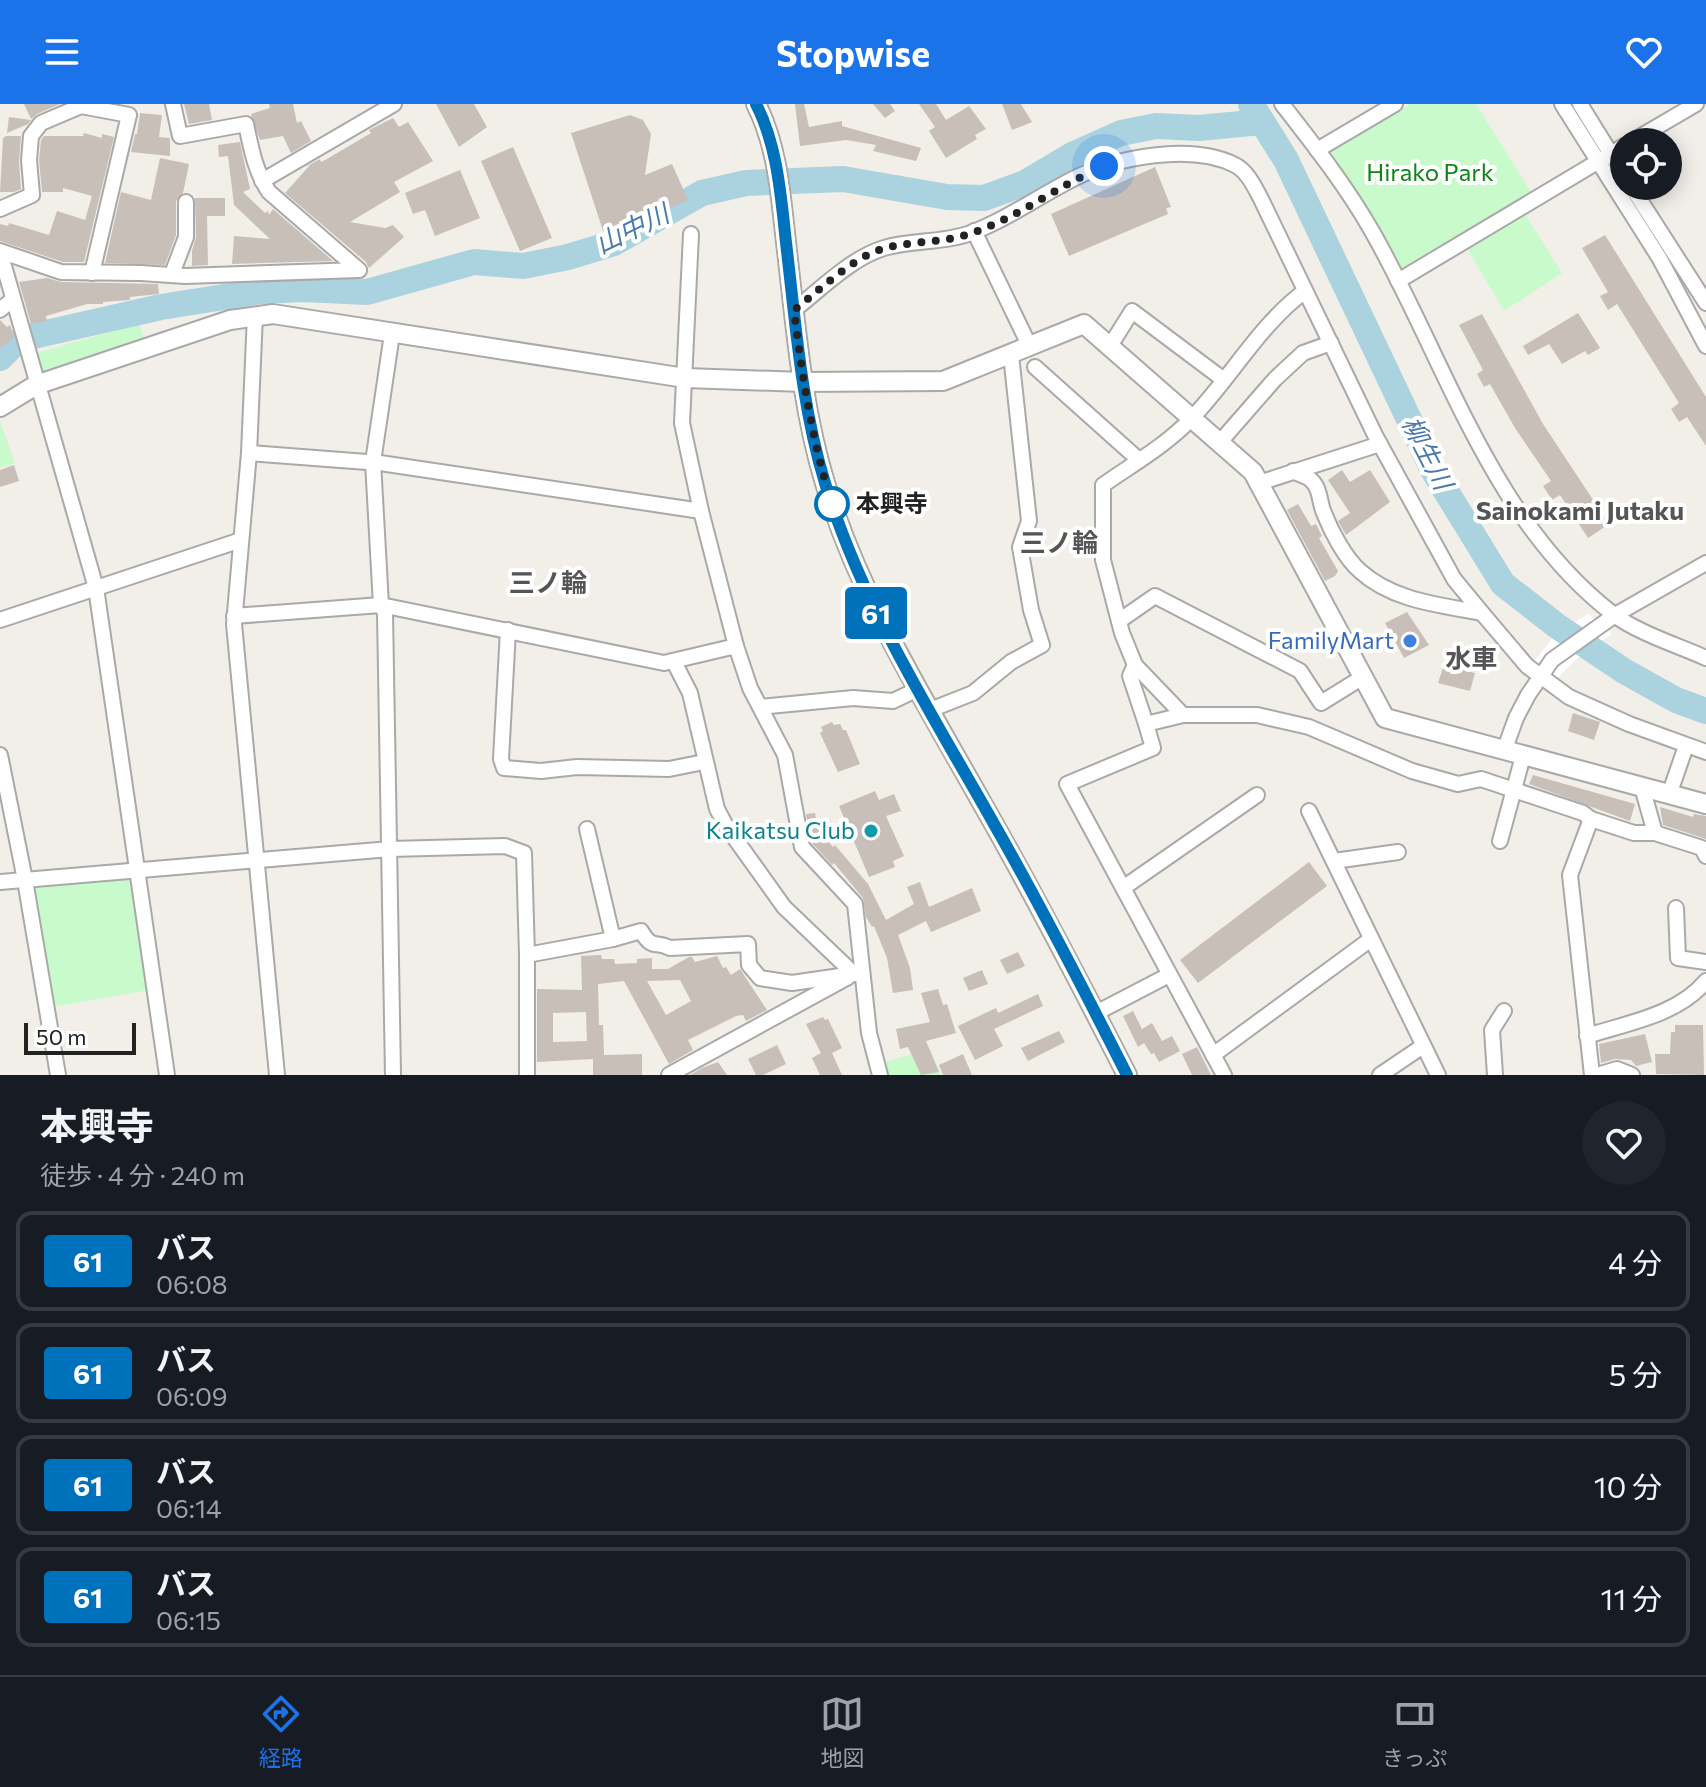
<!DOCTYPE html>
<html lang="ja">
<head>
<meta charset="utf-8">
<style>
	body { margin:0; font-family:Commissioner,"Noto Sans JP",sans-serif; background:#20242c; color:#f1f3f6; height:100vh; display:flex; flex-direction:column; font-size:30px; white-space:nowrap }
	* { box-sizing:border-box; margin:0 }
	p { font-size:26px; color:#9ea1a6 }
	.icon { flex:none; width:44px; height:44px; fill:none; stroke:currentColor; stroke-width:2; stroke-linecap:round; stroke-linejoin:round }
	.map { position:relative; height:971px; overflow:hidden }
	.details { display:flex; flex-direction:column; background:#171b24; flex:1 }
	.details>* { flex:none }
	.badge { padding:0 16px; border-radius:6px; font-size:28px; line-height:52px }
	.tools { position:absolute; left:1610px; top:24px; display:grid; gap:16px }
	.tools a { display:grid; place-items:center; width:72px; height:72px; border-radius:50%; background:#171b24; box-shadow:0 4px 20px #0003; font-size:40px }
	.scale { position:absolute; left:24px; bottom:20px; width:112px; box-sizing:border-box; padding-left:8px; border:4px solid #222; border-top:0; font-size:22px; line-height:28px; white-space:nowrap; color:#222; -webkit-text-stroke:6px #fff; paint-order:stroke }
	.you { position:absolute; width:40px; height:40px; margin:-20px; border:6px solid #fff; border-radius:50%; background:#1a73e8; box-shadow:0 0 0 12px #1a73e833 }
	.map>.badge { position:absolute; translate:-50% -50%; box-shadow:0 0 0 4px #fff }
	.round { display:grid; place-items:center; flex:none; width:84px; height:84px; border-radius:42px; background:#20242c }
	.summary { display:flex; align-items:center; justify-content:space-between; height:136px; padding:0 40px }
	h1 { font-size:38px; font-weight:700; line-height:60px }
	ul { padding:0; list-style:none }
	li { display:flex; align-items:center; gap:24px; height:100px; margin:0 16px 12px; padding:0 24px; border:4px solid #363941; border-radius:16px }
	li div { flex:1 }
	li b { display:block; font-size:30px }
	li em { font-style:normal }
	li .badge { min-width:88px; font-weight:700; text-align:center }
	header { display:flex; justify-content:space-between; align-items:center; height:104px; padding:0 40px; background:#1a73e8; color:#fff; font-size:36px; font-weight:700 }
	.menu { display:flex; justify-content:space-around; align-items:center; height:112px; border-top:2px solid #363941; background:#171b24; font-size:22px; color:#9ea1a6 }
	.menu a { display:grid; justify-items:center; gap:4px }
	.menu .on { color:#1a73e8 }
	.map>svg:first-child { display:block }
	.park { fill:#c8facc }
	.pier { fill:#fff }
	.lines { fill:none; stroke-linecap:round; stroke-linejoin:round }
	.river { stroke:#aad3df; stroke-width:26 }
	.building { fill:#c7bfb8; fill-rule:evenodd }
	.minor-casing { stroke:#a9a9a9; stroke-width:18 }
	.tertiary-casing { stroke:#a9a9a9; stroke-width:22 }
	.minor { stroke:#fff; stroke-width:14 }
	.tertiary { stroke:#fff; stroke-width:18 }
	.line-casing { stroke:#fff; stroke-width:18 }
	.line { stroke:#0072bc; stroke-width:12 }
	.walk { stroke:#222; stroke-width:8; stroke-dasharray:0 14.4 }
	.stop-dot { fill:#fff; stroke:#0072bc; stroke-width:4 }
	.shop-dot { fill:#3f7fe0; stroke:#fff; stroke-width:3 }
	.culture-dot { fill:#0f9aa8; stroke:#fff; stroke-width:3 }
	.labels { text-anchor:middle; stroke-width:8; stroke-linejoin:round; paint-order:stroke }
	.park-label { font-size:24px; fill:#0c8416; stroke:#fff }
	.stop-label { font-size:24px; font-weight:bold; fill:#222; stroke:#fff; text-anchor:start }
	.shop-label { font-size:24px; fill:#366cbe; stroke:#fff; text-anchor:end }
	.culture-label { font-size:24px; fill:#0d838f; stroke:#fff; text-anchor:end }
	.water-label { font-size:26px; font-style:italic; fill:#4a7aab; stroke:#fff }
	.neighbourhood-label { font-size:26px; font-weight:bold; fill:#555; stroke:#fff }
</style>
</head>
<body>
<header><svg class="icon" aria-label="menu" viewBox="0 0 24 24"><path d="M4 6h16M4 12h16M4 18h16"/></svg>Stopwise<svg class="icon" aria-label="heart" viewBox="0 0 24 24"><path d="M12 20l-8-8c-3-5 5-10 8-4 3-6 11-1 8 4z"/></svg></header>
<div class="map">
<svg width="1706" height="971" viewBox="0 0 1706 971">
	<rect width="100%" height="100%" fill="#f2efe9"/>
	<!-- park -->
	<g class="park">
		<path d="M1410 0H1476L1531 88 1400 165 1331 48Z"/>
		<path d="M1525 110 1562 169 1504 207 1467 144Z"/>
		<path d="M139 220 145 236 46 269 40 268 35 251 43 247Z"/>
		<path d="M0 317 15 359 0 364Z"/>
		<path d="M128 773 135 775 149 886 53 903 32 788 34 782Z"/>
		<path d="M930 945 941 971H886L885 958Z"/>
	</g>
	<!-- pier -->
	<path class="pier" d="M1588 510 1612 530 1576 555 1553 579 1531 561 1555 531Z"/>
	<g class="lines">
		<!-- river -->
		<g class="river">
			<path d="M1251 0 1286 56 1433 366 1503 480 1557 522 1624 567 1676 596 1706 607"/>
			<path d="M0 254 15 239 33 232 161 203 261 187 303 185 367 188 474 158 523 162 568 153 614 139 702 89 746 79 843 75 947 93 984 94 1025 79 1074 50 1121 29 1156 22 1199 24 1261 18"/>
		</g>
	</g>
	<!-- building -->
	<g class="building">
		<path d="M24 0H60L37 10 31 15Z"/>
		<path d="M184 0H209L212 16 189 20Z"/>
		<path d="M269 0H293L297 19 301 17 311 37 291 49 283 32 260 36 251 10 270 4Z"/>
		<path d="M436 0H474L487 23 459 43Z"/>
		<path d="M795 0H804L809 23 842 17V22L921 44 916 57 873 47 876 41 846 36 800 42Z"/>
		<path d="M873 0H890L895 7 885 14Z"/>
		<path d="M919 0H936L946 16 969 2 986 25 975 31 977 35 946 54 929 27 935 23Z"/>
		<path d="M1002 0H1021L1032 18 1012 26Z"/>
		<path d="M140 9 162 11 159 33 170 34V52L131 48 135 30H137Z"/>
		<path d="M630 11 643 16 651 30 645 71 672 60 688 96 617 127 616 133 606 136 571 29Z"/>
		<path d="M9 13 31 16 28 20 7 29Z"/>
		<path d="M393 14 399 23 408 18 433 57 394 78 400 88 350 118 385 124 393 121 404 133 369 164 366 158 285 89 310 61 305 63 320 55 321 58 327 55 371 29 369 26Z"/>
		<path d="M84 29 102 34V30L114 33 84 158H63L0 137V120L8 122 9 119 49 131 57 107 85 116 92 92 63 84V88H42L39 56 41 36 44 32H83Z"/>
		<path d="M6 32H21L19 57 21 85 14 88H0L3 34Z"/>
		<path d="M240 38 250 85 243 88 265 109 268 107 269 111 273 105 333 157 232 160 234 132 270 135 234 101 228 52 219 53 218 41Z"/>
		<path d="M513 43 552 134 520 147 481 57Z"/>
		<path d="M160 54 189 60 183 89 176 97V131L165 161 105 159 121 88 151 96Z"/>
		<path d="M1155 63 1171 103 1166 104 1168 110 1069 152 1051 110Z"/>
		<path d="M460 66 480 114 435 132 425 106 413 110 405 89Z"/>
		<path d="M195 94H225V112H207L208 161 192 162V147L196 133Z"/>
		<path d="M1605 131 1706 293V342L1687 313 1679 318 1671 305 1679 299 1617 200 1608 206 1600 192 1608 188 1582 144Z"/>
		<path d="M47 174 61 178 158 180 159 190 130 193V196L103 198V200H87L46 212 47 217 31 220 19 178Z"/>
		<path d="M1578 209 1600 244 1588 251 1585 247 1562 260 1549 240 1528 251 1523 242Z"/>
		<path d="M1482 210 1543 320 1609 420 1588 434 1560 391 1552 396 1543 382 1551 377 1515 324 1490 280 1484 283 1477 270 1483 266 1459 221Z"/>
		<path d="M0 216 7 223 10 221 14 233 0 244Z"/>
		<path d="M14 361 19 377 0 383V366Z"/>
		<path d="M1342 366 1350 378 1370 366 1390 398 1346 431 1338 417 1350 409 1328 376Z"/>
		<path d="M1298 400 1311 422 1316 420 1322 432 1319 434 1338 467 1335 472 1325 477 1287 406Z"/>
		<path d="M1407 508 1429 541 1404 554 1385 519Z"/>
		<path d="M1444 561 1475 569 1470 587 1438 579Z"/>
		<path d="M1573 609 1600 618 1594 636 1568 627Z"/>
		<path d="M832 618 834 621 840 620 843 626H846L860 660 838 668 820 629 823 627 821 623Z"/>
		<path d="M1533 671 1635 700 1630 717 1529 680Z"/>
		<path d="M875 687 879 696 894 690 901 707 886 712 904 752 893 757 895 763 869 773 839 702Z"/>
		<path d="M1660 703 1693 713 1694 710 1706 712V735L1663 721Z"/>
		<path d="M815 709 818 726 833 743 835 741 868 780 886 816 914 800 907 783 920 778 929 803 972 784 981 807 931 828 926 817 898 831 910 864 913 886 893 889 887 854 874 822 872 823 866 813 863 794 834 759 832 761 811 738 806 710Z"/>
		<path d="M1309 758 1327 782 1198 879 1180 856Z"/>
		<path d="M1018 848 1025 862 1007 870 1000 856Z"/>
		<path d="M601 851 602 855H614L615 860 637 859V855L652 854V865H668L689 853H692L695 858 717 852 723 864 726 863 731 871 740 865 767 906 746 917 743 911 736 912 688 936 693 946 669 960 624 877 598 880 599 921H603L604 951 642 950V971H593V955L537 958V885L582 886 581 852ZM680 876 691 897 666 911 647 877ZM586 908 587 937 553 938V909Z"/>
		<path d="M982 866 988 880 969 887 963 874Z"/>
		<path d="M938 885 943 901 947 900 956 929 926 937 939 968 921 971 908 943 900 945 896 925 930 918 921 889Z"/>
		<path d="M1038 890 1043 902 994 925 1003 942 975 956 958 922 996 904 998 909Z"/>
		<path d="M1133 907 1142 925 1152 919 1162 937 1172 932 1180 947 1159 958 1154 949 1151 950 1144 939 1138 943 1123 912Z"/>
		<path d="M823 913 825 916 828 915 842 944 832 949 842 971H820L812 954 821 949 806 920Z"/>
		<path d="M1675 921H1703L1704 971 1656 970 1655 950H1670L1671 928H1675Z"/>
		<path d="M1059 927 1065 938 1028 957 1021 944Z"/>
		<path d="M1645 930 1652 958 1636 962 1631 956 1615 955 1601 959 1599 940Z"/>
		<path d="M777 941 786 960 763 971H756L748 955Z"/>
		<path d="M1197 943 1211 971H1192L1182 950Z"/>
		<path d="M963 950 972 971H943L939 961Z"/>
		<path d="M718 958 727 971H690L702 964Z"/>
	</g>
	<g class="lines">
		<!-- minor casing -->
		<g class="minor-casing">
			<g id="minor">
				<path d="M173 0 180 32 246 20C251 44 255 67 269 88L359 166"/>
				<path d="M1282 0C1314 41 1347 83 1373 129 1446 258 1491 416 1613 510 1636 528 1679 542 1706 554"/>
				<path d="M1562 0 1660 155 1706 242"/>
				<path d="M1580 0 1624 71"/>
				<path d="M1631 38 1696 0"/>
				<path d="M1317 46 1395 0"/>
				<path d="M262 77 394 0"/>
				<path d="M1631 82 1706 199"/>
				<path d="M0 105 32 91 29 56 31 32 41 19 81 2 129 11 92 169"/>
				<path d="M974 127 1030 243"/>
				<path d="M691 130 682 319 701 407 736 542 750 584 785 651 802 743 855 800 869 929 880 971"/>
				<path d="M0 147 61 168 141 169 185 172 359 166"/>
				<path d="M0 148 96 484 167 971"/>
				<path d="M172 170 186 133V98"/>
				<path d="M1398 177 1624 42"/>
				<path d="M0 206 13 195"/>
				<path d="M794 206C821 185 851 154 884 144 911 136 941 139 968 130 1006 116 1039 92 1075 74 1117 53 1191 39 1235 61 1247 67 1254 82 1260 93L1375 331 1454 475 1482 509 1527 562 1569 593 1629 620 1706 648"/>
				<path d="M255 211 249 349 234 520 277 971"/>
				<path d="M392 230 373 358 381 501 385 509 393 971"/>
				<path d="M1110 242 1132 207 1224 276"/>
				<path d="M1035 263 1139 356"/>
				<path d="M1220 338 1275 275 1303 249 1331 239"/>
				<path d="M249 349 380 359 701 407"/>
				<path d="M1293 367C1298 370 1306 372 1310 375 1321 384 1319 398 1324 409 1331 427 1345 454 1360 467 1393 497 1440 501 1482 509"/>
				<path d="M1259 379 1380 340"/>
				<path d="M234 512 381 501 664 559 736 542"/>
				<path d="M0 516 241 436"/>
				<path d="M1119 517 1155 492 1300 567 1321 599 1363 573"/>
				<path d="M508 526 501 655 504 664 541 667 577 663 669 665 704 658"/>
				<path d="M674 558 690 589 717 705 726 722 784 803 854 870"/>
				<path d="M1135 561 1130 572 1146 620"/>
				<path d="M760 603 853 594 893 597 918 585"/>
				<path d="M930 606 973 589 1011 558 1042 541 1031 506 1020 443 1029 417 1011 251"/>
				<path d="M1183 611 1135 561 1122 529 1103 456V381C1133 360 1165 342 1191 315 1231 274 1259 221 1305 187"/>
				<path d="M1504 647 1516 614 1528 591 1552 556 1615 511 1706 459"/>
				<path d="M0 651 25 776 58 971"/>
				<path d="M1642 683 1655 729"/>
				<path d="M1669 691 1686 642"/>
				<path d="M1309 707 1438 971"/>
				<path d="M587 725 613 835"/>
				<path d="M1500 737 1523 652"/>
				<path d="M1334 757 1398 748"/>
				<path d="M0 778 390 745 505 742 524 749 527 851"/>
				<path d="M1123 784 1257 691"/>
				<path d="M1676 804 1678 854 1706 858"/>
				<path d="M1096 909 1169 871"/>
				<path d="M1587 932C1627 919 1678 911 1706 877"/>
				<path d="M1213 951 1371 835"/>
				<path d="M527 971V851L613 835 641 827C653 847 655 836 670 844L748 840 749 861 760 874 792 879 854 870"/>
				<path d="M669 971 848 873"/>
				<path d="M1224 971 1067 680 1153 644 1146 620 1183 611H1257L1309 623 1412 667 1458 680 1481 675 1583 709 1591 715"/>
				<path d="M1380 971 1423 942"/>
				<path d="M1495 971 1492 926 1504 907"/>
				<path d="M1592 971 1570 771 1591 715 1634 729H1655L1702 744 1706 752"/>
				<path d="M1597 971 1617 965 1632 971"/>
			</g>
		</g>
		<!-- tertiary casing -->
		<g class="tertiary-casing">
			<g id="tertiary">
				<path d="M756 0C779 45 781 97 787 147 796 224 802 304 825 379 860 494 924 595 982 699 1033 788 1080 879 1127 971"/>
				<path d="M0 303 36 281 230 216 273 210 685 274 803 278 943 277 1084 220 1253 368 1385 614 1706 700"/>
			</g>
		</g>
		<!-- minor -->
		<use href="#minor" class="minor"/>
		<!-- tertiary -->
		<use href="#tertiary" class="tertiary"/>
	</g>
	<g class="lines">
		<!-- line casing -->
		<g class="line-casing">
			<path id="line" d="M756 0C779 45 781 97 787 147 796 224 802 304 825 379 862 501 932 610 994 720 1041 802 1084 886 1127 971"/>
		</g>
		<!-- line -->
		<use href="#line" class="line"/>
		<!-- walk -->
		<path class="walk" d="M832 400C812 337 802 271 794 206 819 187 855 151 886 144 912 137 940 139 966 131 1015 116 1057 82 1104 62"/>
	</g>
	<!-- markers -->
	<circle class="stop-dot" cx="832" cy="400" r="16"/>
	<circle class="shop-dot" cx="1410" cy="537" r="8"/>
	<circle class="culture-dot" cx="871" cy="727" r="8"/>
	<g class="labels">
		<!-- park labels -->
		<g class="park-label">
			<text x="1430" y="77">Hirako Park</text>
		</g>
		<!-- stop labels -->
		<g class="stop-label">
			<text x="856" y="408">本興寺</text>
		</g>
		<!-- shop labels -->
		<g class="shop-label">
			<text x="1394" y="545">FamilyMart</text>
		</g>
		<!-- culture labels -->
		<g class="culture-label">
			<text x="855" y="735">Kaikatsu Club</text>
		</g>
		<!-- water labels -->
		<g class="water-label">
			<text transform="translate(632 125) rotate(-26)" y="9">山中川</text>
			<text transform="translate(1427 349) rotate(63)" y="9">柳生川</text>
		</g>
		<!-- neighbourhood labels -->
		<g class="neighbourhood-label">
			<text x="1580" y="416">Sainokami Jutaku</text>
			<text x="1059" y="448">三ノ輪</text>
			<text x="548" y="488">三ノ輪</text>
			<text x="1471" y="564">水車</text>
		</g>
	</g>
</svg>
<div class="tools">
<a><svg class="icon" aria-label="locate" viewBox="0 0 24 24"><circle cx="12" cy="12" r="6"/><path d="M12 2v4M12 18v4M2 12h4M18 12h4"/></svg></a>
</div>
<div class="scale">50 m</div>
<div class="you" style="left:1104px;top:62px"></div>
<b class="badge" style="left:876px;top:509px;background:#0072bc;color:#fff">61</b>
</div>
<section class="details">
<div class="summary"><div><h1>本興寺</h1><p>徒歩 · 4 分 · 240 m</p></div><a class="round"><svg class="icon" aria-label="heart" viewBox="0 0 24 24"><path d="M12 20l-8-8c-3-5 5-10 8-4 3-6 11-1 8 4z"/></svg></a></div>
<ul>
<li><span class="badge" style="background:#0072bc;color:#fff">61</span><div><b>バス</b><p>06:08</p></div><em>4 分</em></li>
<li><span class="badge" style="background:#0072bc;color:#fff">61</span><div><b>バス</b><p>06:09</p></div><em>5 分</em></li>
<li><span class="badge" style="background:#0072bc;color:#fff">61</span><div><b>バス</b><p>06:14</p></div><em>10 分</em></li>
<li><span class="badge" style="background:#0072bc;color:#fff">61</span><div><b>バス</b><p>06:15</p></div><em>11 分</em></li>
</ul>
</section>
<nav class="menu">
<a class="on"><svg class="icon" aria-label="directions" viewBox="0 0 24 24"><path d="M12 3l9 9-9 9-9-9zM9 14v-3h6M13 9l2 2-2 2"/></svg>経路</a>
<a><svg class="icon" aria-label="map" viewBox="0 0 24 24"><path d="M3 6l6-2 6 2 6-2v14l-6 2-6-2-6 2zM9 4v14M15 6v14"/></svg>地図</a>
<a><svg class="icon" aria-label="tickets" viewBox="0 0 24 24"><path d="M3 7h18v10H3zM15 7v10"/></svg>きっぷ</a>
</nav>
</body>
</html>
